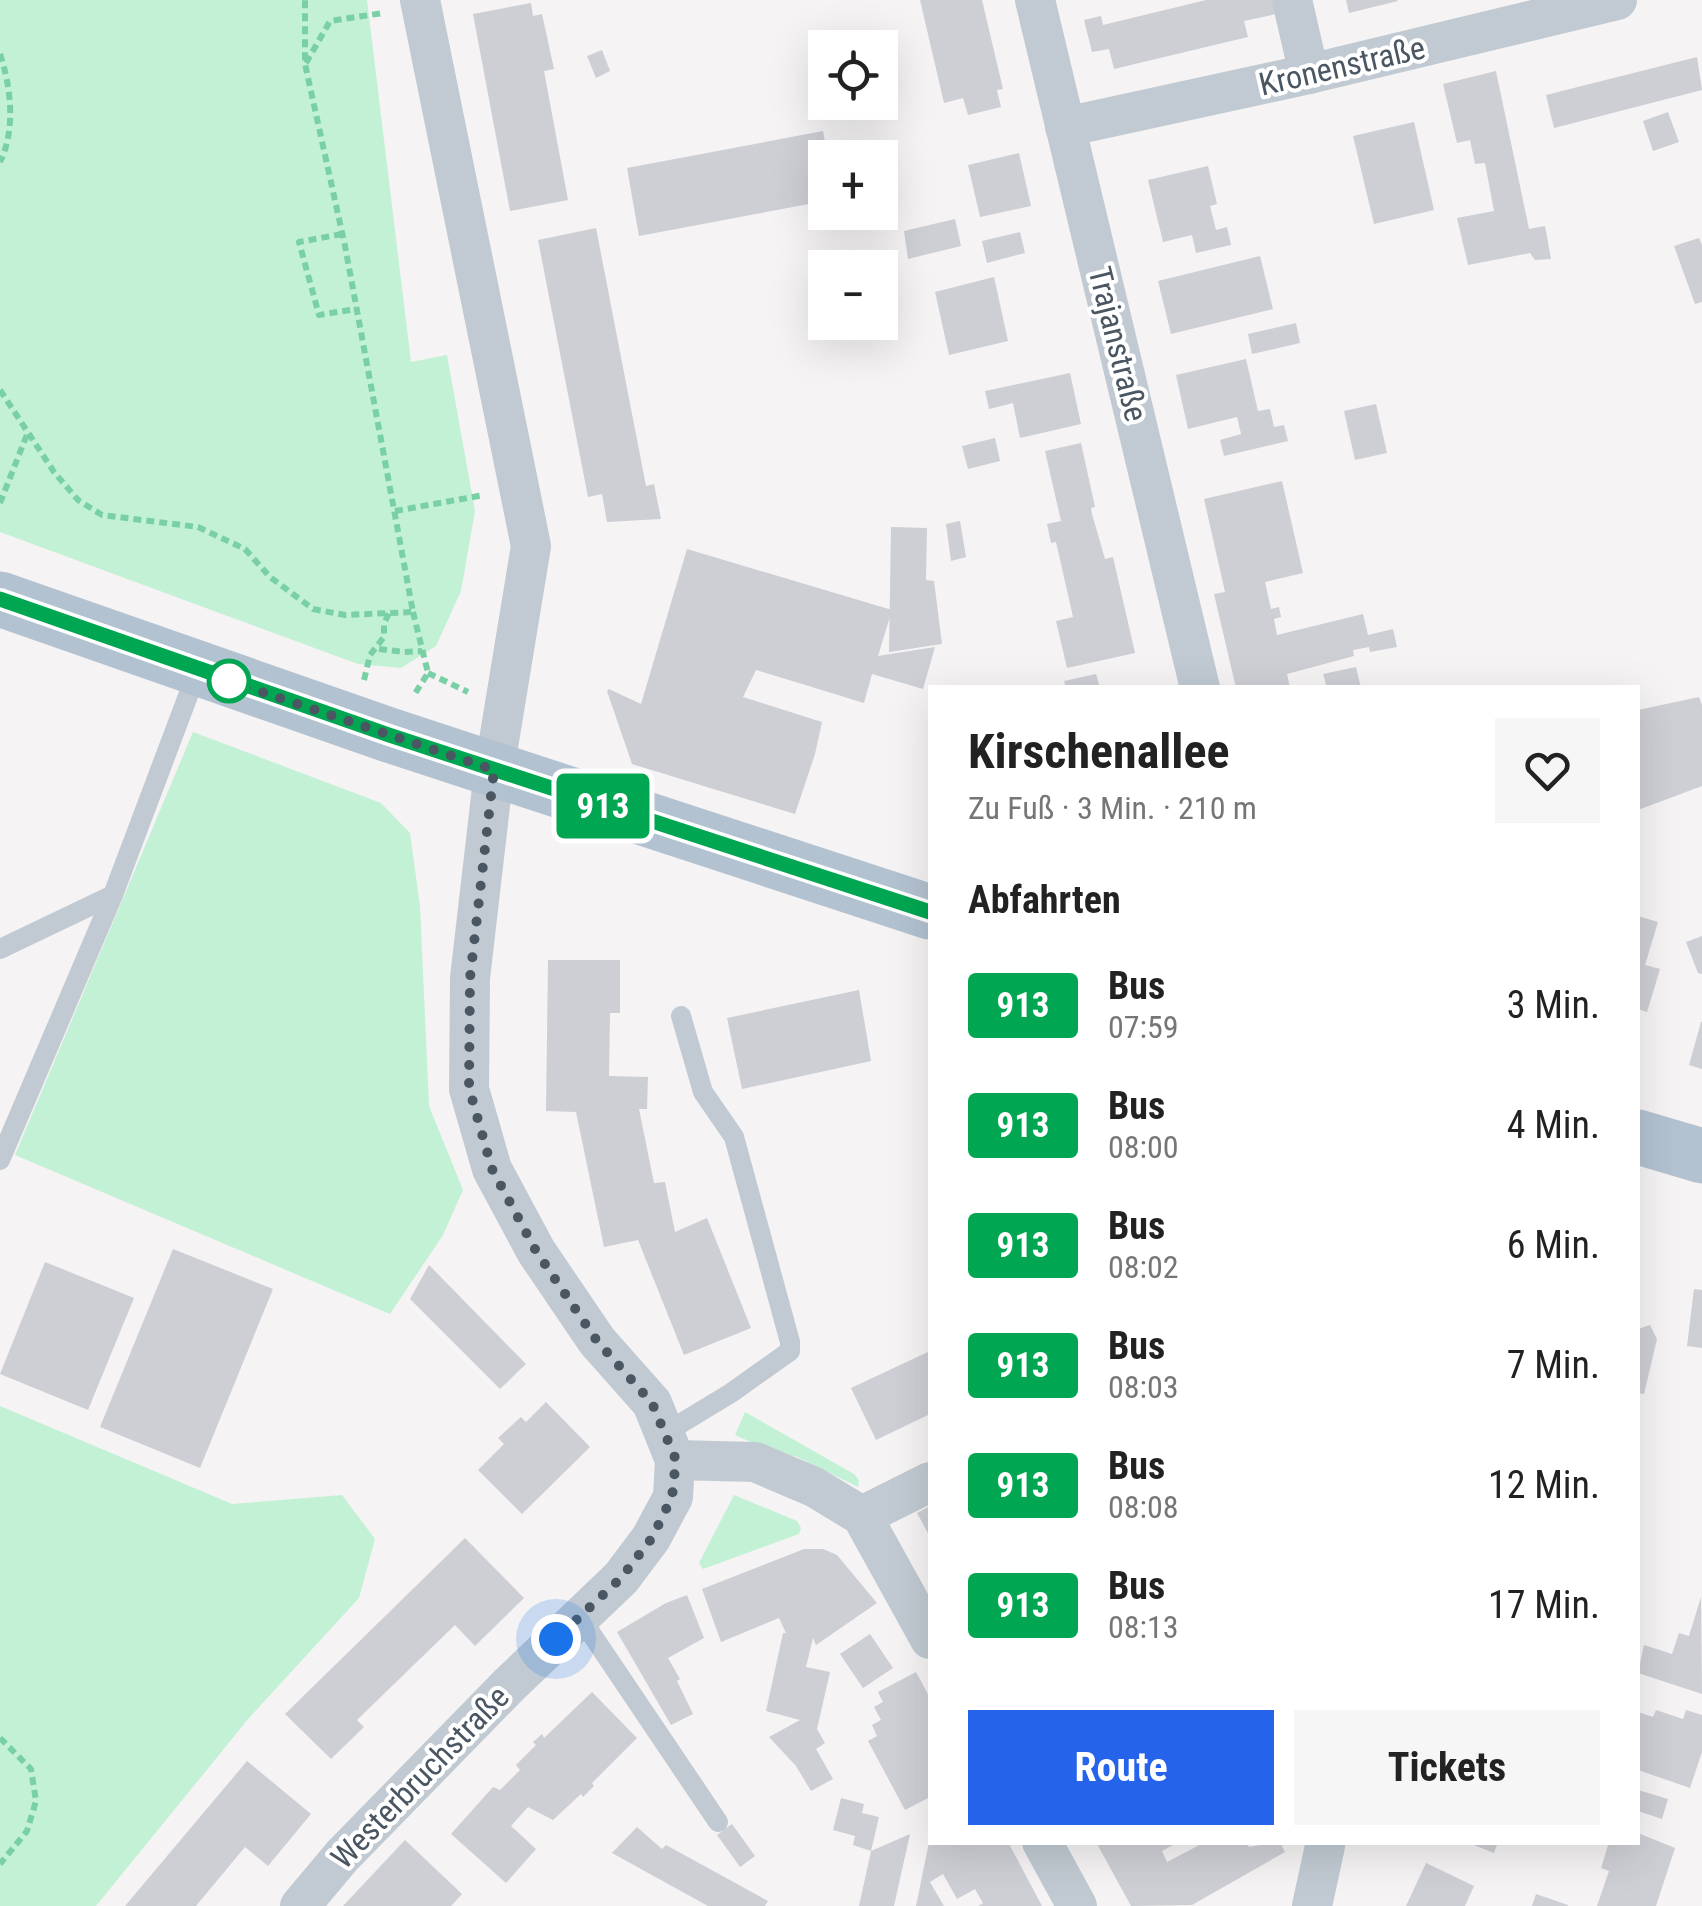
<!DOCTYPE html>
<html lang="de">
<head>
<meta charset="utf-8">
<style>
	body { margin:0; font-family:"Roboto Condensed",sans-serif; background:#f6f6f6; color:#222; height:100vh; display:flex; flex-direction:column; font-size:38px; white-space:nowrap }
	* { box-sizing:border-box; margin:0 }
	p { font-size:32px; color:#767676 }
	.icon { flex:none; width:55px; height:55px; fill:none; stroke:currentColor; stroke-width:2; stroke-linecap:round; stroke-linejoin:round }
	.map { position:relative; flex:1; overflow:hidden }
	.details { position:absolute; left:928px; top:685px; width:712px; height:1160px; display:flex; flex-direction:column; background:#fff; border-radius:0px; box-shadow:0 10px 40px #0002 }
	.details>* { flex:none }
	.badge { padding:0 20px; border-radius:8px; font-size:35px; line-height:65px }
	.tools { position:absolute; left:808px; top:30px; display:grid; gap:20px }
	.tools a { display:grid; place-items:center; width:90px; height:90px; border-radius:0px; background:#fff; box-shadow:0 10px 40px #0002; font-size:50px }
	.you { position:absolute; width:50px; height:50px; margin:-25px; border:8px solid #fff; border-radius:50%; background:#1a73e8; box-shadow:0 0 0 15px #1a73e833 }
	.map>.badge { position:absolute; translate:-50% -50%; box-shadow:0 0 0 5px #fff }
	h2 { padding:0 40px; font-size:38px; line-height:90px }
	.round { display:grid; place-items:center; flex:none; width:105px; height:105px; border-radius:0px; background:#f6f6f6 }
	.summary { display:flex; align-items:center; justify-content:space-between; height:170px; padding:0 40px }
	h1 { font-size:48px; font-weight:700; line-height:75px }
	.primary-button { display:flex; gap:20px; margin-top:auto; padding:20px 40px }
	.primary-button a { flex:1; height:115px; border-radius:0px; background:#2563eb; color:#fff; font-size:40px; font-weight:700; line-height:115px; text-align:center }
	.primary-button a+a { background:#f6f6f6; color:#222 }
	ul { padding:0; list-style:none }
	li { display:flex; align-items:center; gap:30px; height:120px; padding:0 40px }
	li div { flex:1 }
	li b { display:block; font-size:38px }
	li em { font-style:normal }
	li .badge { min-width:110px; font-weight:700; text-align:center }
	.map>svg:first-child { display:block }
	.green { fill:#c3f1d5 }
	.building { fill:#cdcfd5 }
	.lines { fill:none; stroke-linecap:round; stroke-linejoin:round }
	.path { stroke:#7ad0a6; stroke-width:6; stroke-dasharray:8 5; stroke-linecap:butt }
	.service { stroke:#c1cad2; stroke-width:20 }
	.minor { stroke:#c1cad2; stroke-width:40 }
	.primary { stroke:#b3c2d1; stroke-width:55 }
	.line-casing { stroke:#fff; stroke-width:22 }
	.line { stroke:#00a651; stroke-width:15 }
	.walk { stroke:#4a5661; stroke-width:10; stroke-dasharray:0 18 }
	.stop-dot { fill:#fff; stroke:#00a651; stroke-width:5 }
	.labels { text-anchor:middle; stroke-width:8; stroke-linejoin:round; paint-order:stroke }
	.street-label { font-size:32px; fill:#4a5661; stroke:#fff }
</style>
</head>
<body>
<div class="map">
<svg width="1702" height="1906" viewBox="0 0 1702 1906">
	<rect width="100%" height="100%" fill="#f5f3f3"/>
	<!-- green -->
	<g class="green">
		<path d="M0 0H367L411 362 447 355 475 511 461 591 436 646 401 668 358 664 0 532Z"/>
		<path d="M193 732 381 803 410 833 420 906 429 1106 463 1190 443 1235 390 1314 15 1155Z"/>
		<path d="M0 1406 232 1504 342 1495 375 1539 359 1598 249 1718 96 1906H0Z"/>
		<path d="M745 1412 854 1474 859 1480 858 1487 795 1456 787 1458 735 1435Z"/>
		<path d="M734 1495 797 1521 801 1528 799 1534 703 1569 699 1563Z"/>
	</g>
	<!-- building -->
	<g class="building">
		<path d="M920 0H982L1003 89 997 90 1001 107 968 115 963 98 944 103Z"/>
		<path d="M1206 0H1272L1276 14 1244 21 1248 37 1114 69 1109 49 1092 52 1084 20 1101 16 1103 25Z"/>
		<path d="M1346 0H1397L1398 1 1349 13Z"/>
		<path d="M531 3 533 16 542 14 554 69 544 71 568 200 510 211 473 14Z"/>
		<path d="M602 50 610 71 596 78 587 56Z"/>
		<path d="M1697 57 1702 90 1554 128 1546 95Z"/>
		<path d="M1496 71 1529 229 1545 226 1551 259 1535 260 1530 253 1468 265 1457 218 1494 211 1485 163 1475 164 1470 140 1457 143 1443 84Z"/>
		<path d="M1668 112 1679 142 1653 151 1643 121Z"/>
		<path d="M1414 122 1434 210 1374 224 1353 136Z"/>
		<path d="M823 131 828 158H825V201L639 236 627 168Z"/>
		<path d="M1019 153 1031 206 980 217 968 165Z"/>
		<path d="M1208 166 1217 204 1210 206 1216 230 1227 227 1231 245 1196 253 1192 235 1163 242 1148 180Z"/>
		<path d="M955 219 961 246 908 259 904 231Z"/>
		<path d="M596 228 646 486 654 484 661 519 607 522 602 494 588 497 538 240Z"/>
		<path d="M1020 232 1025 253 987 263 982 241Z"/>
		<path d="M1699 238 1702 245V302L1695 304 1674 246Z"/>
		<path d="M1260 256 1273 309 1171 334 1158 281Z"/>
		<path d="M994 277 1008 341 949 355 935 292Z"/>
		<path d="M1296 323 1300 343 1252 354 1248 334Z"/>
		<path d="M1246 359 1258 411 1270 409 1274 427 1284 425 1288 441 1224 456 1220 440 1241 434 1237 417 1188 429 1176 375Z"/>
		<path d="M1070 373 1081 424 1020 438 1013 403 989 409 985 391Z"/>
		<path d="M1376 404 1387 453 1355 460 1344 411Z"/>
		<path d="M995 438 1000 461 968 469 962 446Z"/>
		<path d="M1081 443 1095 507 1091 508 1092 514 1105 559 1113 557 1135 653 1067 668 1056 621 1073 617 1056 542 1051 543 1047 524 1061 521 1045 451Z"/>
		<path d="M1282 481 1303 573 1265 582 1271 609 1279 607 1281 617 1274 619 1277 635 1363 614 1368 635 1393 629 1397 647 1370 652 1369 647 1353 650 1354 656 1287 674 1290 688H1236L1214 594 1225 592 1204 499Z"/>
		<path d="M960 521 966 557 951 561 946 524Z"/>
		<path d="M891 527 927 528 926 580 934 581 942 644 889 652Z"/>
		<path d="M687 549 892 610 878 656 935 647 923 689 872 674 864 703 756 670 743 697 822 722 815 754 795 814 632 764 607 691 609 689 641 704Z"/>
		<path d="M1356 667 1361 688H1327L1323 674Z"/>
		<path d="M1096 674 1100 688H1066L1064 681Z"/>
		<path d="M1699 697 1702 705V786L1638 810V710Z"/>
		<path d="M1638 916 1658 922 1645 965 1660 969 1647 1012 1638 1009Z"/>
		<path d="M1702 936V974L1698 973 1686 942Z"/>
		<path d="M548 960H620V1013H610L609 1076 648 1077 647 1109H639L654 1183 665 1182 675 1232 707 1218 751 1328 684 1355 638 1240 604 1247 576 1112 546 1111Z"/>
		<path d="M859 990 871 1061 742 1089 727 1018Z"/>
		<path d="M1701 1022H1702V1069L1689 1065Z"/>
		<path d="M173 1249 273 1289 200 1468 100 1427Z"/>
		<path d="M45 1262 134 1298 88 1410 0 1374Z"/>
		<path d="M429 1265 526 1364 500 1389 410 1299Z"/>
		<path d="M1694 1289 1702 1290V1348L1687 1346Z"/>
		<path d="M1650 1325 1657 1339 1644 1394 1638 1393V1329Z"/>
		<path d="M930 1351V1414L876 1440 851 1388Z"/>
		<path d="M546 1402 590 1447 522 1514 478 1470 504 1444 498 1438 521 1417 526 1422Z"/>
		<path d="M930 1506V1537L917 1513Z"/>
		<path d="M465 1538 524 1598 475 1646 455 1625 357 1720 364 1727 331 1759 285 1714Z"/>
		<path d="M804 1549H823L837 1555 877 1603 816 1645 813 1638 806 1667 830 1672 817 1729 825 1743 816 1749 833 1779 811 1791 796 1766 769 1737 800 1720 766 1711 783 1633H786L779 1618 721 1642 702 1589Z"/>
		<path d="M687 1595 704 1638 668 1658 680 1679 677 1681 693 1714 671 1725 617 1632 666 1603Z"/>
		<path d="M1701 1597 1702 1694 1638 1673 1644 1645 1672 1654 1679 1633 1689 1636Z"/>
		<path d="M870 1634 893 1668 863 1688 840 1654Z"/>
		<path d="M916 1672 930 1698V1797L905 1810 868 1741 877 1736 872 1725 881 1720 874 1707 883 1702 878 1692Z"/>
		<path d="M592 1692 637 1738 592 1783 594 1786 583 1797 581 1794 553 1820 528 1807 511 1826 536 1849 506 1883 451 1834 493 1787 500 1790 520 1770 516 1765 536 1745 533 1742 542 1734 544 1738Z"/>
		<path d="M1656 1710 1683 1719 1686 1710 1702 1715V1752L1690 1788 1638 1770V1712L1653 1717Z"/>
		<path d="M247 1761 311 1814 268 1866 245 1847 196 1906H125Z"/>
		<path d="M1638 1790 1668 1799 1662 1819 1638 1811Z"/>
		<path d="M841 1798 864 1804 862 1813 879 1817 871 1851 853 1845 855 1836 833 1830Z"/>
		<path d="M732 1824 755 1856 740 1867 717 1835Z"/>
		<path d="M637 1827 662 1849 666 1845 768 1901 765 1906H708L612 1853Z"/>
		<path d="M1638 1833 1675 1848 1656 1906H1597L1609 1871 1601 1868 1609 1842H1638Z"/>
		<path d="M910 1834 894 1906H859L871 1851Z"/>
		<path d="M405 1840 462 1894 451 1906H343Z"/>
		<path d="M929 1842H1008L1042 1906H978L983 1903 975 1889 957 1899 943 1874 930 1882 944 1906H916Z"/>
		<path d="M1096 1842H1179L1162 1851 1167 1862 1205 1842H1246L1249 1847 1280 1842 1285 1852 1192 1905 1131 1906Z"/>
		<path d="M1466 1842H1498L1494 1853Z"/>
		<path d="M1426 1863 1474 1886 1465 1906H1406Z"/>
		<path d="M1536 1894 1568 1905V1906H1532Z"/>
	</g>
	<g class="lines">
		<!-- path -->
		<g class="path">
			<path d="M0 54C11 87 16 130 0 162"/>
			<path d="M306 63 330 21 383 13"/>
			<path d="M342 234 299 242 319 315 356 309"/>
			<path d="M0 390 54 472 78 500 102 515 198 527 245 549 270 577 313 609 345 615 413 612 345 246 305 64V0"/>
			<path d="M0 503 28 432"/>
			<path d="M395 511 484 495"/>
			<path d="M413 612 428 673 414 695"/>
			<path d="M379 649 404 652 422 651"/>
			<path d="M428 673 468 692"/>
			<path d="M364 680 370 655 384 637V624L389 613"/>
			<path d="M0 1738 31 1769 36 1801 27 1831 0 1864"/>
		</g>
		<!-- service -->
		<g class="service">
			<path d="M0 949 113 895"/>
			<path d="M0 1160 113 895 197 672"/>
			<path d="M665 1433 731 1393 790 1351V1342L734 1137 703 1092 681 1016"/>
			<path d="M580 1617 718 1822"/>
		</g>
		<!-- minor -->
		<g class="minor">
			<path d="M1035 0 1200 688"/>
			<path d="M1292 0 1309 74"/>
			<path d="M1065 127 1309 74 1617 0"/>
			<path d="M675 1460 755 1462 814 1487 862 1516 930 1639"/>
			<path d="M862 1516 930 1482"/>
			<path d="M1042 1842 1077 1906"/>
			<path d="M300 1906 342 1856 509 1685 621 1578 651 1538 673 1497 675 1460 652 1403 597 1341 536 1251 492 1169 469 1089 470 978 494 771 531 546 420 0"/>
			<path d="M1312 1906 1325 1846"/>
		</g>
		<!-- primary -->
		<g class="primary">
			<path d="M0 599 389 735 930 912"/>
			<path d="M1638 1137 1702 1156"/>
		</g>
	</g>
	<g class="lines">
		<!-- line casing -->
		<g class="line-casing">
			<path id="line" d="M0 599 389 735 930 912"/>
		</g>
		<!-- line -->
		<use href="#line" class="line"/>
		<!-- walk -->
		<path class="walk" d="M229 681 494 770 470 978 469 1088 492 1169 536 1251 597 1341 652 1403 676 1460 672 1497 652 1538 621 1578 556 1639"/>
	</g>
	<!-- markers -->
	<circle class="stop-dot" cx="229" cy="681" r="20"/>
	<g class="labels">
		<!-- street labels -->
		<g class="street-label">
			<text transform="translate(1342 66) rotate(-13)" y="11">Kronenstraße</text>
			<text transform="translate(1118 344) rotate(76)" y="11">Trajanstraße</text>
			<text transform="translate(420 1777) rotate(-46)" y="11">Westerbruchstraße</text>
		</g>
	</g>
</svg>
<div class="tools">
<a><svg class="icon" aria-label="locate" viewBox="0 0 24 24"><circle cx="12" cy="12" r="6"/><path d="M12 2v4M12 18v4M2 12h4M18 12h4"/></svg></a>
<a>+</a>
<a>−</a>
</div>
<div class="you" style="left:556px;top:1639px"></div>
<b class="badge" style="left:603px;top:806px;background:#00a651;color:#fff">913</b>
<section class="details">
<div class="summary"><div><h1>Kirschenallee</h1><p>Zu Fuß · 3 Min. · 210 m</p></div><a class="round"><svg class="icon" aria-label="heart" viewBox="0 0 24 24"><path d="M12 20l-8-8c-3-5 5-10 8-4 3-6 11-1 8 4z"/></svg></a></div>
<h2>Abfahrten</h2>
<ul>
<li><span class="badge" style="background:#00a651;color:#fff">913</span><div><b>Bus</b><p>07:59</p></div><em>3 Min.</em></li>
<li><span class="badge" style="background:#00a651;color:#fff">913</span><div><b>Bus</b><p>08:00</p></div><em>4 Min.</em></li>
<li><span class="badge" style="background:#00a651;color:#fff">913</span><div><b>Bus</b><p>08:02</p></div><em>6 Min.</em></li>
<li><span class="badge" style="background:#00a651;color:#fff">913</span><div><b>Bus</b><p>08:03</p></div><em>7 Min.</em></li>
<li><span class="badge" style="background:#00a651;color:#fff">913</span><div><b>Bus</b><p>08:08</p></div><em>12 Min.</em></li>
<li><span class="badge" style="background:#00a651;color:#fff">913</span><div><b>Bus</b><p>08:13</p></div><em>17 Min.</em></li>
</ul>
<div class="primary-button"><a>Route</a><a>Tickets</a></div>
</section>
</div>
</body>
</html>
